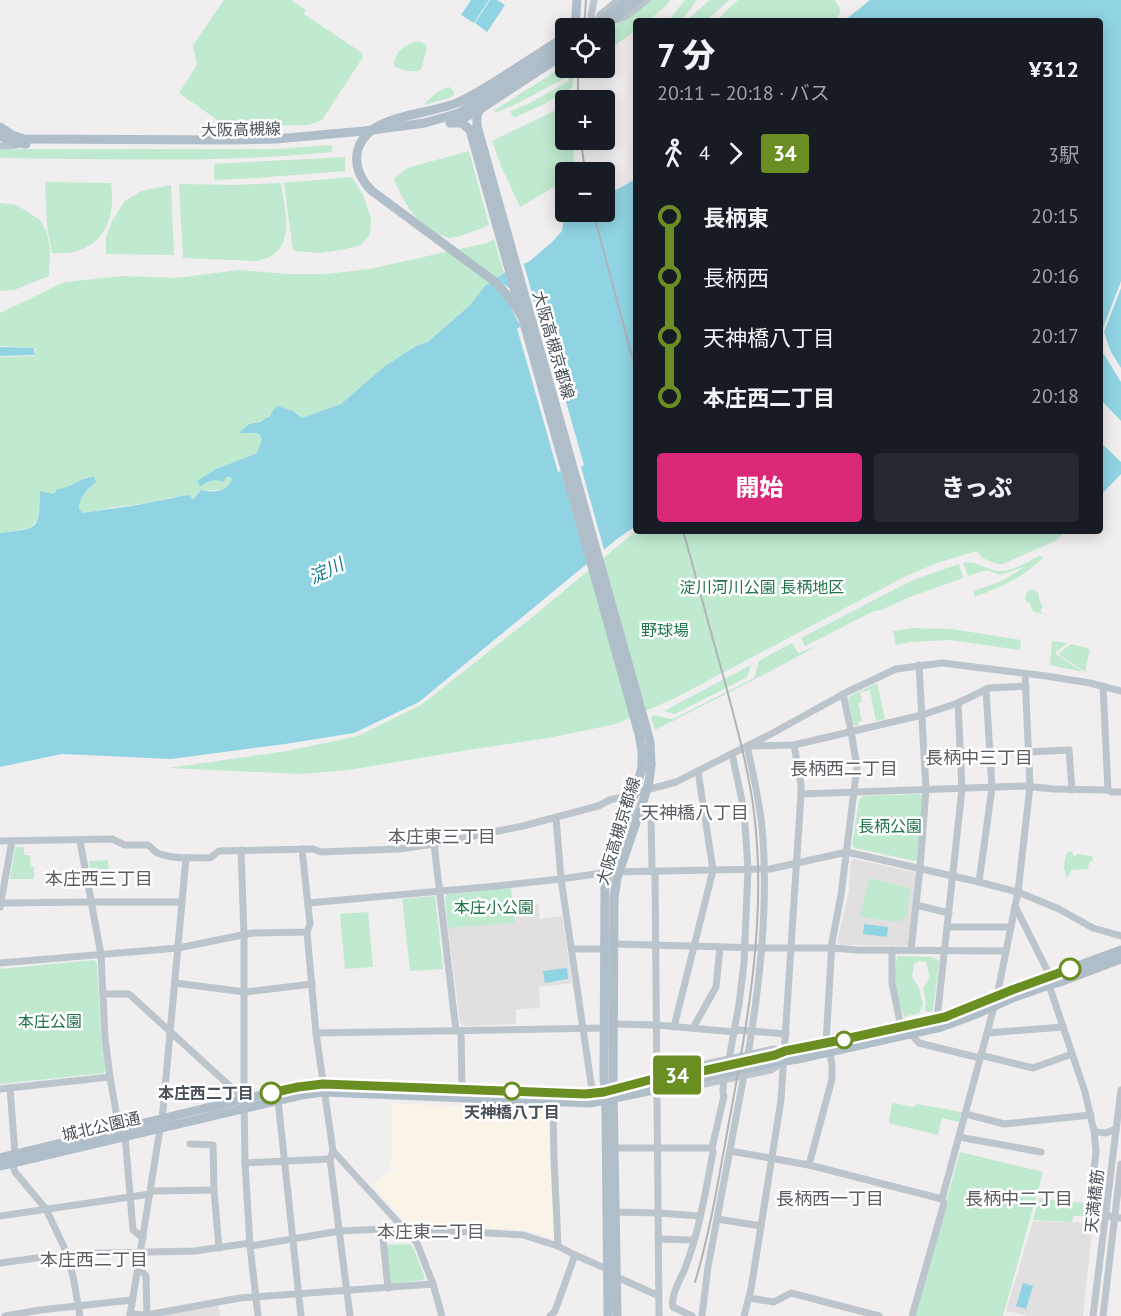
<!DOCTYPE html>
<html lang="ja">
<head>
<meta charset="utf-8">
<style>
	body { margin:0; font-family:"PT Sans","Noto Sans JP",sans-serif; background:#242831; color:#f1f3f6; height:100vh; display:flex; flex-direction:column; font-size:22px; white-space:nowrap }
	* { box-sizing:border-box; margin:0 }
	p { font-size:20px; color:#9ea1a6 }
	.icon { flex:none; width:33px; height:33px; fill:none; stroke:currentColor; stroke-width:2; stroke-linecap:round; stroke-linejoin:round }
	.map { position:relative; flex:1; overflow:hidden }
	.panel { position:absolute; left:633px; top:18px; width:470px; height:516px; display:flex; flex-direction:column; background:#171b24; border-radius:6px; box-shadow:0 3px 15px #0003 }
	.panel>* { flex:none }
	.badge { padding:0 12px; border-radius:4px; font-size:21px; line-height:39px }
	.tools { position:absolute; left:555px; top:18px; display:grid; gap:12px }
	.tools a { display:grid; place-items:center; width:60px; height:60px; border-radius:6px; background:#171b24; box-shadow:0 3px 15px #0003; font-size:30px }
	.map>.badge { position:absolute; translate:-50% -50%; box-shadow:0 0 0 3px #fff }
	.legs { display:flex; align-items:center; gap:9px; height:66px; padding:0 24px; font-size:20px }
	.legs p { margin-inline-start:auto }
	.head { display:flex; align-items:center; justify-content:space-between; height:102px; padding:0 24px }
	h1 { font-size:33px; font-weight:800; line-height:45px }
	.action { display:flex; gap:12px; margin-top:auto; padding:12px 24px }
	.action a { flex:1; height:69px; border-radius:6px; background:#db2777; color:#fff; font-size:24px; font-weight:800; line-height:69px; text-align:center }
	.action a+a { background:#242831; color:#f1f3f6 }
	ul { padding:0 24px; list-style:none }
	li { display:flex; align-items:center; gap:21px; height:60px; font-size:22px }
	li i { display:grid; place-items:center; width:9px; height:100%; margin:0 8px; background:currentColor }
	li i::after { content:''; width:15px; height:15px; margin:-8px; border:4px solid; border-radius:50%; background:#171b24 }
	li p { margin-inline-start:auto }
	li:first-child i { background:linear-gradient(#0000 50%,currentColor 0) }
	li:last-child i { background:linear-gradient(currentColor 50%,#0000 0) }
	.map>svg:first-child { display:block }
	.commercial { fill:#faf4e8 }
	.education { fill:#e1dfdf }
	.green { fill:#bfeacf }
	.water { fill:#90d4e3 }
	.pier { fill:#f0eeee }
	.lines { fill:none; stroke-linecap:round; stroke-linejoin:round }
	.minor { stroke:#bdc5cc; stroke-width:7 }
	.major { stroke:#b0beca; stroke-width:9 }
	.rail { stroke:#b0b3b7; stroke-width:2 }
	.major-bridge { stroke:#b0beca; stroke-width:9 }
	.line-1-casing { stroke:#fff; stroke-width:14 }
	.line-1 { stroke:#6b8e23; stroke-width:9 }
	.stop-1-dot { fill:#fff; stroke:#6b8e23; stroke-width:3 }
	.labels { text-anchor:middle; stroke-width:5; stroke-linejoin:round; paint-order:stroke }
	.street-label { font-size:16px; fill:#475159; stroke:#fff }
	.park-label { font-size:16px; fill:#1f7447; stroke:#fff }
	.stop-label { font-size:16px; font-weight:bold; fill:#475159; stroke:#fff; text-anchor:end }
	.water-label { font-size:18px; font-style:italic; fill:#197d94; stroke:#fff }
	.neighbourhood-label { font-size:18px; fill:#5b5e62; stroke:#fff }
</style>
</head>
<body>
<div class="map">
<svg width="1121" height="1316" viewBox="0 0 1121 1316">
	<rect width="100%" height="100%" fill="#f0eeee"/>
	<!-- commercial -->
	<path class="commercial" d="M392 1104 547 1108 549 1110 550 1160 555 1236 551 1238 524 1230 406 1223 372 1184 391 1169Z"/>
	<!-- education -->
	<g class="education">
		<path d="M854 859 914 872 916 876 909 943 906 946 840 945 837 942 849 891 851 861Z"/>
		<path d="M538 904 540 919 562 916 572 983 539 987 540 1008 516 1009V1024L463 1026 460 1023 448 928 515 923 514 907Z"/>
		<path d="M1033 1221 1093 1223 1083 1316H1029L1006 1311Z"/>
		<path d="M218 1304 220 1316H158Z"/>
	</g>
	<!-- green -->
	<g class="green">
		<path d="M224 0H291L306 10 304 14 362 53 363 57 322 120 309 125 227 127 179 93 197 65 193 45Z"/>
		<path d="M651 0H670L667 5 648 21H636V30L611 48 605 39 604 35 614 28 613 27 629 18Z"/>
		<path d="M685 0H697L681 21H668Z"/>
		<path d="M710 0H729L706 21H686Z"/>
		<path d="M738 0H834C841 8 843 13 834 21H716Z"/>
		<path d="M419 41 424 43 427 47 421 70C411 73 403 70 394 66 394 51 406 44 419 41Z"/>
		<path d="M565 63 566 68H574L573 87 544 104 514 118 510 111 528 104 569 81 567 77 514 105 498 112 493 111 550 75Z"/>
		<path d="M449 87 452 89 454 92V95L449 98 423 105 437 92Z"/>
		<path d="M565 106 566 140H573L574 167 571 172H566L565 180 564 181 520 207 502 168 492 141Z"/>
		<path d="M332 145V152C222 163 111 159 0 158V149H274Z"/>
		<path d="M469 151 489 225C479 229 459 238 449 238 447 238 442 235 441 235 415 224 404 203 394 179L407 168Z"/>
		<path d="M345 157V171L256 178 214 180V164Z"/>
		<path d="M352 177 363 195 371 218 370 234 361 245 342 250 319 253 293 251 284 183Z"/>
		<path d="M45 182 111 183C115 211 109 239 80 250 71 254 61 253 52 253L47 226Z"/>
		<path d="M281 183C285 212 298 254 257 261L183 258 179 184 235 185Z"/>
		<path d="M171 185 174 255 106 254V237L112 221 125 201 141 191Z"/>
		<path d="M0 203 17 205 40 220 47 232 50 250 49 276 14 290 0 291Z"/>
		<path d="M494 239 504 273 485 286 470 305 428 342 416 346 385 366 341 404 302 418 294 411 278 406C275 408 273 411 271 414 266 421 257 422 248 424L250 434 258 432 262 439 257 453 216 469 205 482 230 477 232 479C227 495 218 488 206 491 202 493 197 497 193 500L172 497 155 502 109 508 83 513 79 509C79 496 88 490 96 482L86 477 67 489H57L54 494 40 491C38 531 38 527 0 533V357L35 356 36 348 0 346V313L65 282 124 276 176 278 239 270 288 274H327L369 269 487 243Z"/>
		<path d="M636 531H1065L1057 540 1003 564H997L982 558 977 551 934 564 904 577 675 698 616 724 548 738 474 749 348 770 302 774 169 768 287 751 358 736 421 705 530 619Z"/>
		<path d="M1039 556 1044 557C1024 577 1000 588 974 597V591L1004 580 1026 566 1000 575 987 570 968 576 963 563C977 560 986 570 999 571 1012 572 1027 562 1039 556Z"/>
		<path d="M959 564 963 578 910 597 881 610 874 611 805 646 801 638 907 583 924 576Z"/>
		<path d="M1028 590H1035L1039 594V599L1043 607 1040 610 1043 614 1034 612 1031 608V604L1026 602 1025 597Z"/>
		<path d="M913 628 952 629 1021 640 1020 650 949 640 910 642 896 645 893 631Z"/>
		<path d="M1052 641 1068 643 1056 652V654L1083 672 1050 665Z"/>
		<path d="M792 643 798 653 817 646 767 673 655 730 651 717C658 713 666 720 673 719L754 678 759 661Z"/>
		<path d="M1071 644 1087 648 1090 650 1085 672 1058 654Z"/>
		<path d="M751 665 747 677 675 714 664 711Z"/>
		<path d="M877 683 885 719 876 721 870 690 860 692 862 702 858 703 862 721 858 722 859 726H856L853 724 848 699 850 696Z"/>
		<path d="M920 794 923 797 918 859 915 861 855 848 852 845 859 800 863 796Z"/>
		<path d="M15 847H24V855H30L31 866 34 867V879H10Z"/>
		<path d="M1070 851 1072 852 1074 857 1077 854 1092 856 1093 861 1089 862 1088 869 1071 870 1070 875 1066 878 1064 866 1066 854Z"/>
		<path d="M108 860 109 873 104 874V878L92 880 89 861Z"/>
		<path d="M869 878 910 888 907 915 899 922 860 917Z"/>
		<path d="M511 888 515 923 448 928 445 897 447 894Z"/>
		<path d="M435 896 443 969 410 971 402 899Z"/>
		<path d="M368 912 373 967 345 969 340 914Z"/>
		<path d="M899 956 932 957 938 960 939 963 933 1010 929 1012 925 1011 926 1002 923 989C931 977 930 976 926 962L919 961 914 964 912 977 919 988 923 1004 919 1013 904 1017 896 992 895 971 897 957Z"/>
		<path d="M94 960 97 963 101 1038 106 1070 104 1073 0 1084V969Z"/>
		<path d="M892 1103 915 1107 916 1104 962 1112 959 1122 942 1118 938 1135 889 1123Z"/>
		<path d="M960 1152 1043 1172 1003 1316H914Z"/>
		<path d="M1039 1199 1088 1203 1087 1216H1073L1072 1222 1033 1220Z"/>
		<path d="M410 1244 413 1247 425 1278 423 1280 392 1284 389 1281 385 1245Z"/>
	</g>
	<!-- water -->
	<g class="water">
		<path d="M471 0H489L474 23 461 15Z"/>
		<path d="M490 0H497L505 5 487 32 475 23Z"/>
		<path d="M870 0H1121V281L1100 336V21H844Z"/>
		<path d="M636 179V526L617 539 419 702 354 733 285 744 171 759 62 754 0 767V533C38 528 39 532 40 491L54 494 57 489C73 488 80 477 94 477L96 482C87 490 79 497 79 509L83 513C106 509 130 507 153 502 165 500 177 496 190 495L193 500 201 490C213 493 228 492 232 479L230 477H227L223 482C216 478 206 481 202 486H200L197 481 216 469 257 453 262 439 258 433H239L249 424 260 422 270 416 274 409 278 406 293 411 302 418 341 404 385 366 416 346 428 342 470 305 485 286 504 273 530 261 552 242 562 231 564 217 572 212H604L605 196Z"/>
		<path d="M1121 288V368L1110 350 1104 332Z"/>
		<path d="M0 347 34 348 35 355 0 356Z"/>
		<path d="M1100 348 1121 382V421L1100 399Z"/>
		<path d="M1100 442 1121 462V474L1100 496Z"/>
		<path d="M864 924 888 927 887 937 863 934Z"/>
		<path d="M567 968 568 979 545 983 543 971Z"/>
		<path d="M1023 1283 1033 1286 1026 1309 1016 1306Z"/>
	</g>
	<!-- pier -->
	<path class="pier" d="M523 261 540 322 543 321 584 465 581 467 605 553 588 567 561 471 558 472 517 328 521 327 494 277 509 288 510 287 505 270Z"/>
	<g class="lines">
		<!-- minor -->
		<g class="minor">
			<path d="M594 0 591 16 594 25"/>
			<path d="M617 20 628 15 647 0"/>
			<path d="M596 23 600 15 618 0"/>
			<path d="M0 146 17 145"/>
			<path d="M1103 686 1108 790"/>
			<path d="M1029 752 1069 750 1072 790"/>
			<path d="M801 794 1025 786 1053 789 1108 790 1112 792H1121"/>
			<path d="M651 813 652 872"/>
			<path d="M556 818 561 879 591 1083 594 1093 598 1095"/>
			<path d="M0 841 112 839 125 845H148C152 848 155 853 160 854 176 860 194 857 210 858L219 851 313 849 321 852 399 849 434 844 523 826 598 806 610 800 676 782 771 734 847 692 896 669 942 663 1046 676 1090 683 1121 691"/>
			<path d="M80 841 101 955 105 1038 110 1077 119 1129"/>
			<path d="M434 844 456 1031"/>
			<path d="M241 850 244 935V1099L245 1163 250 1246 258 1316"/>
			<path d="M655 872 659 1316"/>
			<path d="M979 882 992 788 986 689"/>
			<path d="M1 903 92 902H182"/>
			<path d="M308 903 497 886 561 879 609 872 770 869 847 852 979 882 1018 892 1059 909 1093 928 1121 936"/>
			<path d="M916 905 949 913"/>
			<path d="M1015 906 1050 976 1049 985 1085 1092 1093 1127 1096 1132 1106 1133 1116 1129"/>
			<path d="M0 907 12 841"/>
			<path d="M948 927H1011"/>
			<path d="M307 932 316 1033 333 1151 417 1243 433 1284 442 1316"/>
			<path d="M614 944 761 948H832L857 950 1006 951"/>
			<path d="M572 949H605"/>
			<path d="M892 950V983L901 1027"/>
			<path d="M911 950 920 868 926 790 919 665"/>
			<path d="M0 963 178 948 252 933 307 932 310 924 302 849"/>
			<path d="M175 983 245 992 312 984"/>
			<path d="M103 994H129L244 1099"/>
			<path d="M937 1019 962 789 958 703"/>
			<path d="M613 1024 656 1025 735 1032 739 1030 786 1034"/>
			<path d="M674 1027 713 870 698 771"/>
			<path d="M693 1028 716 987 720 947"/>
			<path d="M461 1031 462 1090"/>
			<path d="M316 1033 604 1028"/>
			<path d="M910 1033 919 1043 980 1058"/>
			<path d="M987 1033 1063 1027"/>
			<path d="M826 1043 832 942 841 895 857 767 851 731 843 694"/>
			<path d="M748 1055C760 981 769 902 762 827 759 799 753 773 747 746L794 745 922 715 958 703 989 688 1026 686"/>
			<path d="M980 1055 1033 1068 1072 1054"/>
			<path d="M729 1059 739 1004 744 963 748 869 744 810 732 754"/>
			<path d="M673 1073 688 1068 774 1049 785 1051"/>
			<path d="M10 1088 15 1154"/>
			<path d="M674 1088 690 1087 771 1070 782 1063"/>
			<path d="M0 1089 110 1077"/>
			<path d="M278 1100 301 1316"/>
			<path d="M553 1102 554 1159 558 1246"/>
			<path d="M966 1114 1004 1124 1091 1115"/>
			<path d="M1094 1130 1096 1152 1092 1187 1095 1211 1115 1218H1121"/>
			<path d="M125 1136 133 1230 143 1238"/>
			<path d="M959 1137 1041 1152"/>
			<path d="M190 1144 213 1145 214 1190"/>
			<path d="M613 1148H712"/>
			<path d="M333 1151 330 1159 350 1316"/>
			<path d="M730 1151 809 1165 942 1199"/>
			<path d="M12 1163 15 1172 46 1209 64 1247 73 1276 80 1316"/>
			<path d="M245 1163 330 1159"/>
			<path d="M809 1165 832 1079V1065L830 1052"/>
			<path d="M151 1191 214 1190 219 1248"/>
			<path d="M615 1212 658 1213 700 1216"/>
			<path d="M0 1216 150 1194"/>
			<path d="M717 1219 761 1226"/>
			<path d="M382 1229 388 1288"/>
			<path d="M658 1239 694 1240"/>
			<path d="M250 1246 340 1231 382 1229H417L523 1235 558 1246 575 1255 607 1269"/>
			<path d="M0 1263 66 1254 195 1251 250 1243"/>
			<path d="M138 1267 146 1276 147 1316"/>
			<path d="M617 1277 659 1296"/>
			<path d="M749 1298 774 1302 791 1293 879 1316"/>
			<path d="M130 1314 147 1315 240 1298 433 1284"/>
			<path d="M5 1316 40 1310 132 1300"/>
			<path d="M130 1316 163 1110 186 858"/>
			<path d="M550 1316 555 1311 575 1255"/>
			<path d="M692 1316 673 1307C670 1294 683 1276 687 1263 700 1227 706 1189 713 1152L712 1148 724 1096C721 1092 725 1085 723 1079"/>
			<path d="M702 1316 708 1267 744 1075"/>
			<path d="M744 1316 751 1289 781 1100 801 794V784L794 745"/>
			<path d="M912 1316 944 1203 942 1199 997 996 1018 892 1030 786 1025 674"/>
			<path d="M1093 1316 1121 1090"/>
			<path d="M1103 1316 1121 1164"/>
		</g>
		<!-- major -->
		<g class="major">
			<path d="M575 28 577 0"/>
			<path d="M591 28 628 0"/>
			<path d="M601 28 639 0"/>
			<path d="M546 49 566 36"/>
			<path d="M480 109 477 115V126L646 727 650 742 651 765"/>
			<path d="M455 121 466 117 482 108 566 53"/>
			<path d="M450 123H462L470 130 639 734 642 751V767"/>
			<path d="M0 127 12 135 24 139 232 140 276 139 364 131 425 123 459 113 566 45"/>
			<path d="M0 136 15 143 26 144"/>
			<path d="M0 1158C67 1142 134 1125 202 1109 242 1100 282 1088 323 1084L585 1093 604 1092 657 1078 689 1074 775 1055 785 1051 836 1041 945 1017 1012 990 1121 950"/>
			<path d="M0 1166 301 1095 324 1092 590 1103 663 1088 690 1080 770 1063 798 1059 941 1027 979 1013 1015 997 1049 985 1060 982 1121 959"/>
			<path d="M608 1316 606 1112 604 1078 605 888 609 872 631 808"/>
			<path d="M617 1316 613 1089 614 898 617 878 642 805"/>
		</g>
		<!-- rail -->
		<g class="rail">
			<path d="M584 28 586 0"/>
			<path d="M578 100V68"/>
			<path d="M581 140 585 172"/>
			<path d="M593 212 636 371"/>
			<path d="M683 531C697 579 709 627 723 675 735 720 748 766 754 812 767 916 748 1021 729 1122 719 1176 711 1229 695 1282"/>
		</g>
		<!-- major-bridge -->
		<g class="major-bridge">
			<path d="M522 317C514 304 506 292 494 281L372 191C362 181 355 169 357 154 363 113 429 116 459 102 489 88 518 66 546 49"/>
			<path d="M642 805 649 782 651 765"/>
			<path d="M631 808 642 767"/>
		</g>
	</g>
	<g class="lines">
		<!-- line-1 casing -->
		<g class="line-1-casing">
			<path id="line-1" d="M271 1093 298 1087 323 1084 585 1094 604 1092 657 1078 689 1074 775 1055 785 1051 836 1041 945 1017 1012 990 1070 969"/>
		</g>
		<!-- line-1 -->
		<use href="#line-1" class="line-1"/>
	</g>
	<!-- markers -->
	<g class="stop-1-dot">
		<circle cx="1070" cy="969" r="10"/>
		<circle cx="844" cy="1040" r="8"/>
		<circle cx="512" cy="1091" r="8"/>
		<circle cx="271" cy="1093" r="10"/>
	</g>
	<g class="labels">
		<!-- street labels -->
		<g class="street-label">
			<text transform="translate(241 129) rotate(-1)" y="6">大阪高槻線</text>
			<text transform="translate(554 345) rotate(74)" y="6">大阪高槻京都線</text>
			<text transform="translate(618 831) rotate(-73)" y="6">大阪高槻京都線</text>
			<text transform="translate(101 1126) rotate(-13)" y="6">城北公園通</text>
			<text transform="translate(1094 1201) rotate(-84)" y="6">天満橋筋</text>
		</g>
		<!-- park labels -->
		<g class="park-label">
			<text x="762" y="593">淀川河川公園 長柄地区</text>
			<text x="665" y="636">野球場</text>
			<text x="890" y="832">長柄公園</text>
			<text x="494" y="913">本庄小公園</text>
			<text x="50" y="1027">本庄公園</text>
		</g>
		<!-- stop labels -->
		<g class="stop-label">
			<text x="254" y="1099">本庄西二丁目</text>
			<text x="512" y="1118" text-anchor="middle">天神橋八丁目</text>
		</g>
		<!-- water labels -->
		<g class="water-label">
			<text transform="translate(326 571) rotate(-26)" y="6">淀川</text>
		</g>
		<!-- neighbourhood labels -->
		<g class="neighbourhood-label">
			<text x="979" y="764">長柄中三丁目</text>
			<text x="844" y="775">長柄西二丁目</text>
			<text x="695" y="819">天神橋八丁目</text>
			<text x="442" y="843">本庄東三丁目</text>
			<text x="99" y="885">本庄西三丁目</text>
			<text x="830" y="1205">長柄西一丁目</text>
			<text x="1019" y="1205">長柄中二丁目</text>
			<text x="431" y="1238">本庄東二丁目</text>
			<text x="94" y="1266">本庄西二丁目</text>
		</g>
	</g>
</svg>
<div class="tools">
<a><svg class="icon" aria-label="locate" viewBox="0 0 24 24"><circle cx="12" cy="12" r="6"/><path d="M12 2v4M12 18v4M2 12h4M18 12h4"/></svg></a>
<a>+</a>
<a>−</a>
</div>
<b class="badge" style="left:677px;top:1075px;background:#6b8e23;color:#fff">34</b>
<section class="panel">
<div class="head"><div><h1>7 分</h1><p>20:11 – 20:18 · バス</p></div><b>¥312</b></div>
<div class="legs"><svg class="icon" aria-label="walk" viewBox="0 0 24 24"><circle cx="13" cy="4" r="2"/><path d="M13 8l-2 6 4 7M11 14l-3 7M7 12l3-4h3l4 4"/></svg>4<svg class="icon" aria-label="forward" viewBox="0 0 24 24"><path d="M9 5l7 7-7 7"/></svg><b class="badge" style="background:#6b8e23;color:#fff">34</b><p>3駅</p></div>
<ul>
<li><i style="color:#6b8e23"></i><b>長柄東</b><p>20:15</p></li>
<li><i style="color:#6b8e23"></i><span>長柄西</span><p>20:16</p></li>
<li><i style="color:#6b8e23"></i><span>天神橋八丁目</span><p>20:17</p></li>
<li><i style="color:#6b8e23"></i><b>本庄西二丁目</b><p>20:18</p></li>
</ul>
<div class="action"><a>開始</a><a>きっぷ</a></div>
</section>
</div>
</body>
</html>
